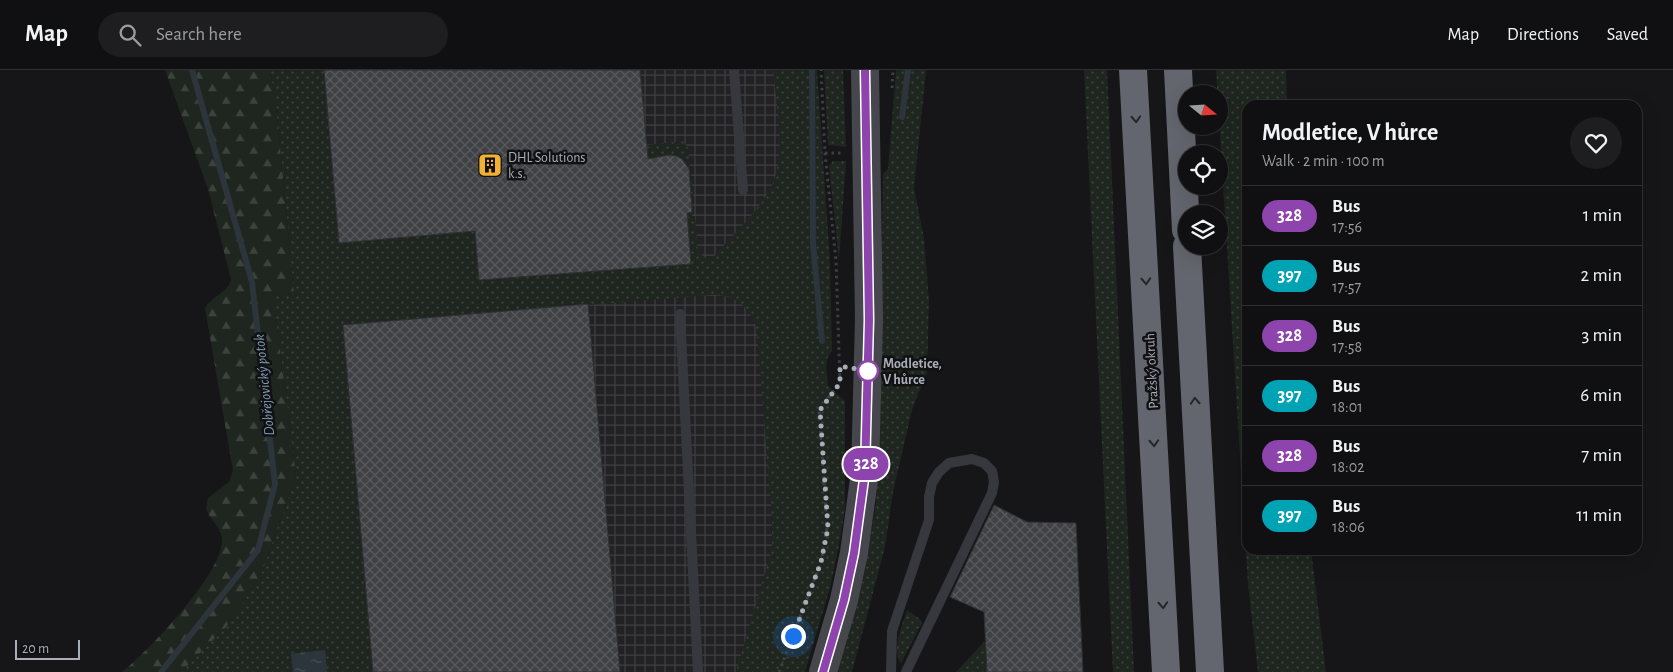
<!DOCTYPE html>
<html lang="en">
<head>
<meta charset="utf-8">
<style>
	body { margin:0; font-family:"Alegreya Sans",sans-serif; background:#1e1e20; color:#f1f3f6; height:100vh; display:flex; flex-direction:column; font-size:19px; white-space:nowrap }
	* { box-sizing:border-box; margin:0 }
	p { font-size:16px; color:#9c9d9f }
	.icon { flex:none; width:28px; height:28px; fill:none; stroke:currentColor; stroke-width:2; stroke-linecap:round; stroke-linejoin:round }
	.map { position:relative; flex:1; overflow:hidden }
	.details { position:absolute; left:1242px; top:30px; width:400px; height:455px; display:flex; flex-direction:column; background:#101012; border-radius:15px; box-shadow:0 5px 20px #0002,0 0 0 1px #303032 }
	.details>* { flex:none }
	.badge { padding:0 10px; border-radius:16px; font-size:18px; line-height:32px }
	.needle { width:32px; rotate:108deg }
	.fabs { position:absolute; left:1178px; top:15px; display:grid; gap:10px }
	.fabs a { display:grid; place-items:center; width:50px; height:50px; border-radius:50%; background:#101012; box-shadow:0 5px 20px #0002,0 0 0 1px #303032; font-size:25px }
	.scale { position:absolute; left:15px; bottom:12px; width:65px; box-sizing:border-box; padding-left:5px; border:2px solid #a8adb8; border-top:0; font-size:14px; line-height:18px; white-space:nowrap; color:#a8adb8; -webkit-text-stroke:4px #111113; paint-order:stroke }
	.you { position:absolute; width:25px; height:25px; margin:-12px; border:4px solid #fff; border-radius:50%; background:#1a73e8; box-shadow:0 0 0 8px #1a73e833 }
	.map>.badge { position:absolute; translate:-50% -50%; box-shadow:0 0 0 2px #fff }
	.round { display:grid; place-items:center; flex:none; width:52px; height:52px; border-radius:26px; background:#1e1e20 }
	.head { display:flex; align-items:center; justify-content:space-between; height:85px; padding:0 20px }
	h1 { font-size:24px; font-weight:600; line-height:38px }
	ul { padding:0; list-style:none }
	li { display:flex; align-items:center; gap:15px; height:60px; padding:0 20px; border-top:1px solid #303032 }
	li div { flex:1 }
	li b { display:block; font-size:19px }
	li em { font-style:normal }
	li .badge { min-width:55px; font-weight:700; text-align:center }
	header { display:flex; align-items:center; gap:30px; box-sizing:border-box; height:70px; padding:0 25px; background:#101012; border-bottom:1px solid #303032 }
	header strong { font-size:24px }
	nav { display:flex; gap:28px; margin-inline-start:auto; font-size:18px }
	.search { width:350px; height:45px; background:#1e1e20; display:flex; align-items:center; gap:12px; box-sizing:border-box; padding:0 18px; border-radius:28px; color:#9c9d9f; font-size:19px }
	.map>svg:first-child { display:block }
	.industrial { fill:url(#industrial-grid) }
	.grass { fill:url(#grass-dots); fill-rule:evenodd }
	.forest { fill:url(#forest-firs) }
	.water { fill:url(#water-ripples) }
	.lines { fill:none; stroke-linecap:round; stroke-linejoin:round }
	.stream { stroke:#2c353c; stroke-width:6 }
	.building { fill:url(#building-cross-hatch); stroke:#303034 }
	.path { stroke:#3d3f44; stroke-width:3; stroke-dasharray:2.5 4; stroke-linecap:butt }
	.lane { stroke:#37383d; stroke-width:10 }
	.secondary { stroke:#45474d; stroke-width:28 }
	.highway { stroke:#63666e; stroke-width:28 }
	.oneway { stroke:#26262a }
	.line-casing { stroke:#fff; stroke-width:11 }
	.line { stroke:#8e44ad; stroke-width:8 }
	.walk { stroke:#a8adb8; stroke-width:5; stroke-dasharray:0 9 }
	.stop-dot { fill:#fff; stroke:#8e44ad; stroke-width:2.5 }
	.labels { text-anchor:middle; stroke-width:5; stroke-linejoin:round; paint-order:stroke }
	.poi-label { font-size:14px; fill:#a8adb8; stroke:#111113; text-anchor:start }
	.stop-label { font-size:14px; font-weight:bold; fill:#a8adb8; stroke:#111113; text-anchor:start }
	.street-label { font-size:14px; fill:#a8adb8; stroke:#111113 }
	.water-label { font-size:15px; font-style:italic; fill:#7f9bb3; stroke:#111113 }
</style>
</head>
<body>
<header>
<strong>Map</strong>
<div class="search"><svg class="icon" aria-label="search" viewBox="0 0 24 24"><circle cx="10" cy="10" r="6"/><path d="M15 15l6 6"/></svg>Search here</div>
<nav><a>Map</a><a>Directions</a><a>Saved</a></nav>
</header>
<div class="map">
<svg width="1673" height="602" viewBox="0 0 1673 602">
	<defs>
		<pattern id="industrial-grid" width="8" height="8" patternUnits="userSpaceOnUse" patternTransform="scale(1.25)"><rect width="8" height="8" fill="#222225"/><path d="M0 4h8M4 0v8" fill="none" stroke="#3f3f43"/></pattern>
		<pattern id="grass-dots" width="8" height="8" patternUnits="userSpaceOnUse" patternTransform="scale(1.25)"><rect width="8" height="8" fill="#1e261f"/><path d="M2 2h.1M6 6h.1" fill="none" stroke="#3c433d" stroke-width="1.8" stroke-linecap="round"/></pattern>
		<pattern id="forest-firs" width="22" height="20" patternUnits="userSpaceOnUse" patternTransform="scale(1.25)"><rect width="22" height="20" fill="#1e261f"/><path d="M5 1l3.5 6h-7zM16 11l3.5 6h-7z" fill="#3c433d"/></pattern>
		<pattern id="water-ripples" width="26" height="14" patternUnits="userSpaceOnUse" patternTransform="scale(1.25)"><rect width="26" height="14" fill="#2c353c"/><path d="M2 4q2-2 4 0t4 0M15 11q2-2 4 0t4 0" fill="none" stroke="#485056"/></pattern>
		<pattern id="building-cross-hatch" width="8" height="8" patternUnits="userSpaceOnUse" patternTransform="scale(1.25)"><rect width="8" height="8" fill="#404145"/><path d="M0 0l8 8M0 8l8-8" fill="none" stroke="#595a5e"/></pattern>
	</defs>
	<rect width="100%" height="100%" fill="#161618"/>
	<!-- industrial -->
	<path class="industrial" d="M282 0H807L783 602H189L264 527 310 404Z"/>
	<!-- grass -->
	<g class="grass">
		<path d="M270 0H324L339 173 652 146 646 75 683 71 688 78 693 126 670 127 671 144 692 142V146H695L698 181 709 192C729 168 766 136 775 107 785 74 776 34 773 0H817L830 192 832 281C823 291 827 303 828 316L845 331V438L839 475 830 518 805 602H736L772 479V450L757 261C751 238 737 225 712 225L343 255 373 602H327L325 580 291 584 293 602H181L226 557 261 505 296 405 273 225 294 223 276 35ZM670 85C684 87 691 96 689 111L663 86ZM477 180 691 194 479 210Z"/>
		<path d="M824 0H843L846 77 828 75Z"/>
		<path d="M896 0H926L914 118 924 168 929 231 927 302 912 340 893 422 885 477 852 602H837L864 506 876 433 880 343 883 104 888 99Z"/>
		<path d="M1084 0H1107L1134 602H1113Z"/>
		<path d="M1216 0H1286L1287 35H1248V480H1311L1326 602H1258L1248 514Z"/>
		<path d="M833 91H846L839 190 829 96Z"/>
		<path d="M907 540 920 549 922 553 901 593C891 580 903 553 907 540Z"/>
		<path d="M985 571 987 602H956Z"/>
	</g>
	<!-- forest -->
	<path class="forest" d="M165 0H270L276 35 294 223 273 225 296 405 261 505 226 557 181 602H122C147 583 225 501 222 469 221 457 210 450 206 439L208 428 229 412 233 401 205 238C212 226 229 222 231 209L208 119Z"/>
	<!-- water -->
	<path class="water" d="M325 580 327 602H293L291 584Z"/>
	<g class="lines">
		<!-- stream -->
		<g class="stream">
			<path d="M812 0 813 174 822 271"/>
			<path d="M902 47 908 0"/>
			<path d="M161 602 258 480 275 414 252 212 192 0"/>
		</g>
	</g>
	<!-- building -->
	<g class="building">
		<path d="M324 0H640L648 89 669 85 676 86 682 89 689 99 692 142 687 143 691 194 479 210 475 161 339 173Z"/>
		<path d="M588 234 620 602H373L343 255Z"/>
		<path d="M994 435 1027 452 1076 453 1083 602H987L984 542 950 527Z"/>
	</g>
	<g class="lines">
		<!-- path -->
		<g class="path">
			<path d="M892 18 893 0"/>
			<path d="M825 83H844"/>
			<path d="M779 602 821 492 827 458 819 340 840 313 836 191 825 83 821 0"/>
		</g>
		<!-- lane -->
		<g class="lane">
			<path d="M734 0 743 120"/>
			<path d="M680 244 698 602"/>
			<path d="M891 602 892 561 929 450V427L932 413 939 402 949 393 972 389 984 393 992 401 994 412 992 423 906 602"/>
		</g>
		<!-- secondary -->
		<path class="secondary" d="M823 602 844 530 854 483 865 402 869 249 865 0"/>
		<!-- highway -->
		<g class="highway">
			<path d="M1133 0 1166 602"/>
			<path d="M1178 0 1186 160"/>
			<path d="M1187 176 1210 602"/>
		</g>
	</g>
	<!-- one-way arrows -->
	<defs><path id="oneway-chevron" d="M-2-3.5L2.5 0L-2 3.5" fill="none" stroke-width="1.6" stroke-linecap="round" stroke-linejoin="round" transform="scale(1.25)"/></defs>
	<g class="oneway">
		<use href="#oneway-chevron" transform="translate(1136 49) rotate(87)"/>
		<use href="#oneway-chevron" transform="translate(1146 211) rotate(87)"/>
		<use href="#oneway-chevron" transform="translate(1195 331) rotate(-93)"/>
		<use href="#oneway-chevron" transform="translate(1154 373) rotate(87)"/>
		<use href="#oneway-chevron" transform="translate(1163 535) rotate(87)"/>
	</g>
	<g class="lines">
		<!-- line casing -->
		<g class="line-casing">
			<path id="line" d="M823 602 844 530 854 483 865 402 869 250 865 0"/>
		</g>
		<!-- line -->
		<use href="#line" class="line"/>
		<!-- walk -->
		<path class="walk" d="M793 566 821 492 828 458 820 340 840 313V296L868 301"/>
	</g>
	<!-- icons -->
	<defs>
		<g id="building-square" transform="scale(1.25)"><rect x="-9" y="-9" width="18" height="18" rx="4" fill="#f2b134" stroke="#111113"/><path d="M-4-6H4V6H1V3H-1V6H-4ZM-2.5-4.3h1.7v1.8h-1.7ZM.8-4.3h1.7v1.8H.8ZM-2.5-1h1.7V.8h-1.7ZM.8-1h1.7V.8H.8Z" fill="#111"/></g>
	</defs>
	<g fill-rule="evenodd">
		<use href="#building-square" x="490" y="95"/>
	</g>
	<!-- markers -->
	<circle class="stop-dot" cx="868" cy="301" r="10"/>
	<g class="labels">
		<!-- poi labels -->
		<g class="poi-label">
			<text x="508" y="92">DHL Solutions<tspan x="508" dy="16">k.s.</tspan></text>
		</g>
		<!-- stop labels -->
		<g class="stop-label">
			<text x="883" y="298">Modletice,<tspan x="883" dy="16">V hůrce</tspan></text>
		</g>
		<!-- street labels -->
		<g class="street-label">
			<text transform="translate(1151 301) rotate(-93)" y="5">Pražský okruh</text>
		</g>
		<!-- water labels -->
		<g class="water-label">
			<text transform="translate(264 315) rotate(-96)" y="5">Dobřejovický potok</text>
		</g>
	</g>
</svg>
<div class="fabs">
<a><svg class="needle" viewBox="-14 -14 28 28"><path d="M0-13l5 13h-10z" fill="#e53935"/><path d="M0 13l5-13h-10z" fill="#9c9d9f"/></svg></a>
<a><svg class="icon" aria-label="locate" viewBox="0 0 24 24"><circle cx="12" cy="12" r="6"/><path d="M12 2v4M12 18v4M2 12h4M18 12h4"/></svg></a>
<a><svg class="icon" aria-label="layers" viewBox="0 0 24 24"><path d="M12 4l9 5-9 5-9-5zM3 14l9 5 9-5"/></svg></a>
</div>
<div class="scale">20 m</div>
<div class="you" style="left:793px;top:566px"></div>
<b class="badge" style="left:866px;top:394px;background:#8e44ad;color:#fff">328</b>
<section class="details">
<div class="head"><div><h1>Modletice, V hůrce</h1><p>Walk · 2 min · 100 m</p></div><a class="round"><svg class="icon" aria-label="heart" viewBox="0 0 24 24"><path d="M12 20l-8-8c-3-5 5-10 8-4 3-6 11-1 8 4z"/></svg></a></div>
<ul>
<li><span class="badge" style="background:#8e44ad;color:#fff">328</span><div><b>Bus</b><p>17:56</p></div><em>1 min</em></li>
<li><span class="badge" style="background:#00a3b4;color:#fff">397</span><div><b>Bus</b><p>17:57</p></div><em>2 min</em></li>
<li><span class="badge" style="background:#8e44ad;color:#fff">328</span><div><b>Bus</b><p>17:58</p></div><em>3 min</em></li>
<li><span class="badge" style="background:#00a3b4;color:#fff">397</span><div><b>Bus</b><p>18:01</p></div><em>6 min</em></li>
<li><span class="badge" style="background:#8e44ad;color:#fff">328</span><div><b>Bus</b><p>18:02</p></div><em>7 min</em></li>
<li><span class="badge" style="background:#00a3b4;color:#fff">397</span><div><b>Bus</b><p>18:06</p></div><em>11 min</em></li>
</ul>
</section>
</div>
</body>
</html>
